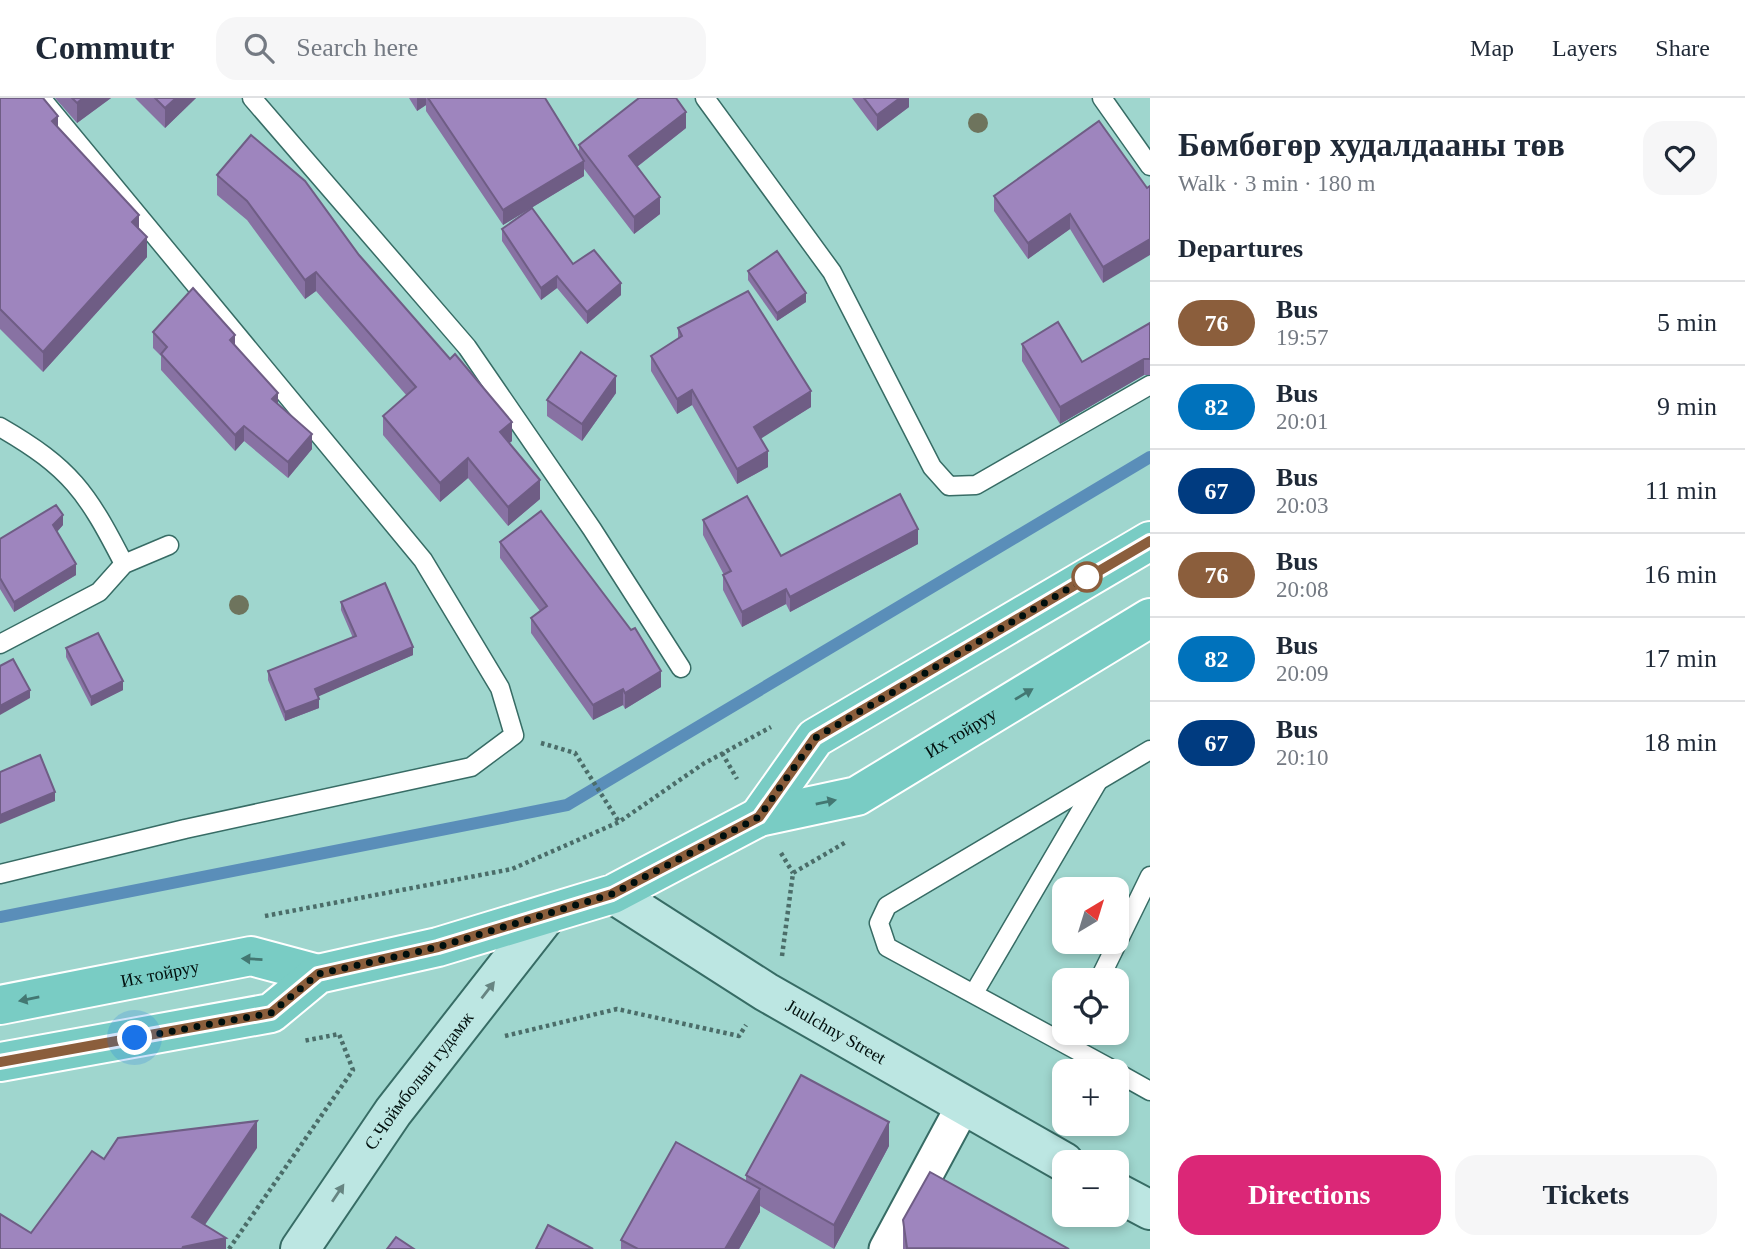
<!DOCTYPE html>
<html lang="en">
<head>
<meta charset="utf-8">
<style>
	body { margin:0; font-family:"Times New Roman",serif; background:#f6f6f7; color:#1f2937; height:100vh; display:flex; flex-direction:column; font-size:26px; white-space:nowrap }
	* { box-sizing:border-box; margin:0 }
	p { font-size:23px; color:#747a83 }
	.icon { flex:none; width:38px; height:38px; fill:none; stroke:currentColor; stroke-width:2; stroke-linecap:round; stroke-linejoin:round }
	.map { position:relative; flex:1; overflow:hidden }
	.panel { display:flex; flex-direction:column; background:#fff; width:595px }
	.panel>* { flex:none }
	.badge { padding:0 14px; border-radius:23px; font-size:24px; line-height:46px }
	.needle { width:46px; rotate:38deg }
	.controls { position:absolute; left:1052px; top:779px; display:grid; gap:14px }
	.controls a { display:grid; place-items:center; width:77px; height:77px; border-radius:14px; background:#fff; box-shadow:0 4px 10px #0003; font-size:35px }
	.you { position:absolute; width:35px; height:35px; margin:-18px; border:5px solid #fff; border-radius:50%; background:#1a73e8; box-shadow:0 0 0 10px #1a73e833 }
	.map>.badge { position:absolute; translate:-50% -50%; box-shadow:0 0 0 4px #fff }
	h2 { padding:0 28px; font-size:26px; line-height:63px }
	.round { display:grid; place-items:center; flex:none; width:74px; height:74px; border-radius:21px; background:#f6f6f7 }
	.summary { display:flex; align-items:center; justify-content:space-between; height:119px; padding:0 28px }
	h1 { font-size:33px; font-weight:800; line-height:52px }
	.primary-button { display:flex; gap:14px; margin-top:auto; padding:14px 28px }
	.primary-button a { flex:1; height:80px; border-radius:21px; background:#db2777; color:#fff; font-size:28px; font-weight:800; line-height:80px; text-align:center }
	.primary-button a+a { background:#f6f6f7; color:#1f2937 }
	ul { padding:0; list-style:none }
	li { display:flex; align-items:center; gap:21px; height:84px; padding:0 28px; border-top:2px solid #e0e1e3 }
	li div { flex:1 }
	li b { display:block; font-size:26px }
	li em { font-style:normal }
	li .badge { min-width:77px; font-weight:700; text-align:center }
	header { display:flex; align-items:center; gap:42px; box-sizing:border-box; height:98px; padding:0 35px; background:#fff; border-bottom:2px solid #e0e1e3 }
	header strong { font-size:33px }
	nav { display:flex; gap:38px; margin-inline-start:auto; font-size:24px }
	.search { width:490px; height:63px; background:#f6f6f7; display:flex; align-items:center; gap:18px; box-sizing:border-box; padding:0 24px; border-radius:21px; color:#747a83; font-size:26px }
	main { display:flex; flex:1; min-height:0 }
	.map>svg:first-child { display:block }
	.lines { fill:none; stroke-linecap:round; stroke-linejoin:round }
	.stream { stroke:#5a8eb9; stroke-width:12 }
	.service-casing { stroke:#376c65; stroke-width:21 }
	.minor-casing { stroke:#376c65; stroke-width:37 }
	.secondary-casing { stroke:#376c65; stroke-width:42 }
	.primary-casing { stroke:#fff; stroke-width:42 }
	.path { stroke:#4b6d69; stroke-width:4.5; stroke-dasharray:3.5 3.5; stroke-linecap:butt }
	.service { stroke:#fff; stroke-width:18 }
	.minor { stroke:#fff; stroke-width:33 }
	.secondary { stroke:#bce6e2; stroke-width:38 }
	.primary { stroke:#79ccc4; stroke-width:38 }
	.tree { fill:#6e745d }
	.wall { fill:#8872a3 }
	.shaded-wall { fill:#6f5d85 }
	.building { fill:#9e85be; stroke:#6f5d85; stroke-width:2 }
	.oneway { fill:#437772 }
	.oneway2 { fill:#678582 }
	.line-casing { stroke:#fff; stroke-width:16 }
	.line { stroke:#8b5e3c; stroke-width:10 }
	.walk { stroke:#000f0d; stroke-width:7; stroke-dasharray:0 12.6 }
	.stop-dot { fill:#fff; stroke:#8b5e3c; stroke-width:3.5 }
	.labels { text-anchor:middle; stroke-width:5; stroke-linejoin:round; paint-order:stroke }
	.street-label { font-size:18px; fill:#000f0d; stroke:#d6f1ec }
</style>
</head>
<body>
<header>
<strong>Commutr</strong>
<div class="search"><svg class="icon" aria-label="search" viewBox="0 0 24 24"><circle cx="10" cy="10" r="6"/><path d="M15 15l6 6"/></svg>Search here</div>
<nav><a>Map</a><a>Layers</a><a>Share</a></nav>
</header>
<main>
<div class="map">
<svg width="1150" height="1151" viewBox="0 0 1150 1151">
	<rect width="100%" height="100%" fill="#9fd6ce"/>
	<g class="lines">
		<!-- stream -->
		<path class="stream" d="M0 819 567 707 1150 359"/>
		<!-- service casing -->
		<g class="service-casing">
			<g id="service">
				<path d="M252 0 467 249 592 431 681 570"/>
				<path d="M705 0 832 174 932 369 949 388 976 387 1150 287"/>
				<path d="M1102 0 1150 68"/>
				<path d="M0 329C71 370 87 394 124 466"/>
				<path d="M0 546 99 494 124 466 169 447"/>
				<path d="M0 776 185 731 471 669 514 637 500 590 423 462 41 0"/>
				<path d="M1099 882 1150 778"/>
				<path d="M974 895 1097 685"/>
				<path d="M1115 973 887 849 879 825 887 808 1150 652"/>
				<path d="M1116 974 1150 993"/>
			</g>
		</g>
		<!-- minor casing -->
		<g class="minor-casing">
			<path id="minor" d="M886 1151 963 1008"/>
		</g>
		<!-- secondary casing -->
		<g class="secondary-casing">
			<g id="secondary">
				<path id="s1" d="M613 796 766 894 1064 1064"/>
				<path d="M1116 1094 1150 1112"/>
				<path id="s2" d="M300 1151 393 1014 546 818"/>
			</g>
		</g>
		<!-- primary casing -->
		<g class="primary-casing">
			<g id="primary">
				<path d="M759 719 815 640 1150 443"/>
				<path id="s3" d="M0 907 251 858 318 876"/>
				<path id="s4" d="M0 964 271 915 318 876 438 849 613 796 759 719 857 698 1150 520"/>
			</g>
		</g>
		<!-- path -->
		<g class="path">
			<path d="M541 645 575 655 619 724"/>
			<path d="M722 655 737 681"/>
			<path d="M781 755 793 775"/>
			<path d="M265 818 512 771 619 724 703 666 771 629"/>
			<path d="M782 858 793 775 846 744"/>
			<path d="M505 938 617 911 739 938 746 927"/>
			<path d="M229 1151 353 972 339 936 303 943"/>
		</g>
		<!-- service -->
		<use href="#service" class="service"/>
		<!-- minor -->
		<use href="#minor" class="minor"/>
		<!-- secondary -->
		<use href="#secondary" class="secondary"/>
		<!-- primary -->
		<use href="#primary" class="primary"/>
	</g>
	<!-- trees -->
	<g class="tree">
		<circle cx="978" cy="25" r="10"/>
		<circle cx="239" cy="507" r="10"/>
	</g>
	<!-- wall -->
	<g class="wall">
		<path d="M0 0 58 30 139 131 147 159 43 274 0 231Z"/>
		<path d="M55 0H111L77 25Z"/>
		<path d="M135 0H196L165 30Z"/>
		<path d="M409 0H545L579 54V47L686 30 637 69 660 116 634 136 584 71V78L503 127 426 13V7L417 13Z"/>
		<path d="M852 0H909V9L877 33Z"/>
		<path d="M217 77 359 157 512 343 509 345 540 401 508 428 468 380 440 404 383 337V318L407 298 316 193 305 201 247 122 217 97Z"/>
		<path d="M1147 90 1103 185 1070 131 1028 161 994 113V98Z"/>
		<path d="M502 131 573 166 621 197 587 226 557 190 541 202 502 143Z"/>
		<path d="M748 173 806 204 777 223 748 182Z"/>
		<path d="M1150 225V277H1144L1060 326 1022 263V246L1082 264Z"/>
		<path d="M678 230 811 309 760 340 768 369 737 386 692 307 677 316 651 273V258L678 241Z"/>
		<path d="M153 234 235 247 278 307 312 351 288 380 244 343 235 353 161 272V258L153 250Z"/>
		<path d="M616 295 582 343 547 318V302Z"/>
		<path d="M703 422 781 458 918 446 790 514 786 506 742 529 723 492V477H724L703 437Z"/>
		<path d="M63 427 57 434 76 477 14 514 0 491V441Z"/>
		<path d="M500 444 661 589 625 611 623 607 593 622 531 535V520L540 513 500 460Z"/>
		<path d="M341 504 413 557 318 598 319 610 285 623 268 582V573L353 540 341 512Z"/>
		<path d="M66 550 123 592 91 608 66 559Z"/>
		<path d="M889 1048 834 1151 760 1108V1114L739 1151H621V1142L746 1083V1077Z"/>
		<path d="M903 1122 1069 1151H903Z"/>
	</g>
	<!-- shaded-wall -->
	<g class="shaded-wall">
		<path d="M83 0H111L77 25V5Z"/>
		<path d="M176 0H196L165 30V10Z"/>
		<path d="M417 0H426V7L417 13Z"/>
		<path d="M900 0H909V9L877 33V17Z"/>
		<path d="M686 14V30L629 75V58Z"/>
		<path d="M58 18V39L52 23Z"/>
		<path d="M584 63V78L503 127V112Z"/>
		<path d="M660 99V116L634 136V119Z"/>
		<path d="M1070 116V131L1028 161V145Z"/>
		<path d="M139 117V137L132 124Z"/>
		<path d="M147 139V159L43 274V254Z"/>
		<path d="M1150 141V157L1103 185V169Z"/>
		<path d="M316 174V193L305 201V182Z"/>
		<path d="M557 178V190L541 202V190Z"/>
		<path d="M621 185V197L587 226V214Z"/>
		<path d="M806 195V204L777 223V215Z"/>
		<path d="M235 237V253L230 242Z"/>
		<path d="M1144 261V277L1060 326V309Z"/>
		<path d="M616 278V295L582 343V326Z"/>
		<path d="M692 292V307L677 316V301Z"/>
		<path d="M811 293V309L754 345V329Z"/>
		<path d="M278 295V311L272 301Z"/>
		<path d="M512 324V343L500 353V334Z"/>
		<path d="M244 328V343L235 353V337Z"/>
		<path d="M312 336V351L288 380V364Z"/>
		<path d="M768 353V369L737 386V371Z"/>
		<path d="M468 360V380L440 404V385Z"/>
		<path d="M540 382V401L508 428V409Z"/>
		<path d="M63 417V427L53 438V427Z"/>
		<path d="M918 431V446L790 514V499Z"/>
		<path d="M76 466V477L14 514V504Z"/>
		<path d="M786 491V506L742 529V514Z"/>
		<path d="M413 549V557L315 600V591Z"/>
		<path d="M661 573V589L625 611V595Z"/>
		<path d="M123 583V592L91 608V599Z"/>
		<path d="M623 591V607L593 622V607Z"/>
		<path d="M30 592V600L0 617V608Z"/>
		<path d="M319 601V610L285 623V614Z"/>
		<path d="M55 694V703L0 726V717Z"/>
		<path d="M257 1023V1050L192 1146V1119Z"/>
		<path d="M889 1024V1048L834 1151V1127Z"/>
		<path d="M760 1091V1114L739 1151H725Z"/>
		<path d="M226 1140V1151H182L183 1149Z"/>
	</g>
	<!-- building -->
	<g class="building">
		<path d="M0 0H43L58 18 52 23 139 117 132 124 147 139 43 254 0 211Z"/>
		<path d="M72 0H83L77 5Z"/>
		<path d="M155 0H176L165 10Z"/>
		<path d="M428 0H545L584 63 503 112Z"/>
		<path d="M639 0H676L686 14 629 58 660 99 634 119 579 47Z"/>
		<path d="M864 0H900L877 17Z"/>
		<path d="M1099 23 1147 90 1150 88V141L1103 169 1070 116 1028 145 994 98Z"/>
		<path d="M251 37 305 83 359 157 450 261 455 256 512 324 500 334 540 382 508 409 468 360 440 385 383 318 416 289 316 174 305 182 247 103 217 77Z"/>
		<path d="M532 110 573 166 594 152 621 185 587 214 557 178 541 190 502 131Z"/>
		<path d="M777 153 806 195 777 215 748 173Z"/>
		<path d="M193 190 235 237 230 242 278 295 272 301 312 336 288 364 244 328 235 337 161 256 167 249 153 234Z"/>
		<path d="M748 193 811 293 754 329 768 353 737 371 692 292 677 301 651 258 682 238 678 230Z"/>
		<path d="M1058 224 1082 264 1150 225V261H1144L1060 309 1022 246Z"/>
		<path d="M581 254 616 278 582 326 547 302Z"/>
		<path d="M900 396 918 431 790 499 786 491 742 514 723 477 731 473 703 422 747 398 781 458Z"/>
		<path d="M56 407 63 417 53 427 76 466 14 504 0 480V441Z"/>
		<path d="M541 413 631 532 635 530 661 573 625 595 623 591 593 607 531 520 547 508 500 444Z"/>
		<path d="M385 485 413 549 315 591 319 601 285 614 268 573 356 538 341 504Z"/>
		<path d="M98 535 123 583 91 599 66 550Z"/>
		<path d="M13 561 30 592 0 608V568Z"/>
		<path d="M40 657 55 694 0 717V674Z"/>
		<path d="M801 977 889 1024 834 1127 746 1077Z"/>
		<path d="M257 1023 192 1119 226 1140 183 1149 182 1151H0V1116L31 1135 92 1053 104 1061 118 1040Z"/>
		<path d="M676 1044 760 1091 725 1151H638L621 1142Z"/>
		<path d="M930 1074 1069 1151 907 1150 903 1122Z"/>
		<path d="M548 1127 593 1151H536Z"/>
		<path d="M396 1139 414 1151H387Z"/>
	</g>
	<!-- one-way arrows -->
	<defs><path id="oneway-solid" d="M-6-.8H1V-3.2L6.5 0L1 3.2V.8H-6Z" transform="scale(1.75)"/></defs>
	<g class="oneway">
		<use href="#oneway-solid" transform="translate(1024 596) rotate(-31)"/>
		<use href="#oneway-solid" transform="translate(826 704) rotate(-12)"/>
		<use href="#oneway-solid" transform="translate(252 861) rotate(-177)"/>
		<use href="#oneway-solid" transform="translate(29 901) rotate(169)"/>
	</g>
	<g class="oneway2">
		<use href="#oneway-solid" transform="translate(488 892) rotate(-52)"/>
		<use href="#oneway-solid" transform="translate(338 1095) rotate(-56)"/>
	</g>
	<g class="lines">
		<!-- line casing -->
		<g class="line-casing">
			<path id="line" d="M0 964 271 915 318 876 438 849 612 796 759 719 815 640 1150 443"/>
		</g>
		<!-- line -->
		<use href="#line" class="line"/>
		<!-- walk -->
		<path class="walk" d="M135 940 271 915 318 876 438 849 612 796 759 719 815 640 1090 478 1087 479"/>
	</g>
	<!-- markers -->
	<circle class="stop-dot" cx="1087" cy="479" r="14"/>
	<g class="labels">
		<!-- street labels -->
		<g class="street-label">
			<text dy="6" stroke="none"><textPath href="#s4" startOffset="1029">Их тойруу</textPath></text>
			<text dy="6" stroke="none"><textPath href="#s3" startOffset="163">Их тойруу</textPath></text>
			<text dy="6" stroke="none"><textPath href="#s1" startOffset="262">Juulchny Street</textPath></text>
			<text dy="6" stroke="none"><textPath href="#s2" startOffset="206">С.Чоймболын гудамж</textPath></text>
		</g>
	</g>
</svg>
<div class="controls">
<a><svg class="needle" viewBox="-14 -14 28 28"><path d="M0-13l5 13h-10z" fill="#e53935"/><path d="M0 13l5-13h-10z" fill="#747a83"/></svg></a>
<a><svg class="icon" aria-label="locate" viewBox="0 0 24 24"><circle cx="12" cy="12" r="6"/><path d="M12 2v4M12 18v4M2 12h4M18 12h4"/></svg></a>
<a>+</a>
<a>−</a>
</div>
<div class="you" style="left:135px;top:940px"></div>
</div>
<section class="panel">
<div class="summary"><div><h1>Бөмбөгөр худалдааны төв</h1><p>Walk · 3 min · 180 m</p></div><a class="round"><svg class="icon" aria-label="heart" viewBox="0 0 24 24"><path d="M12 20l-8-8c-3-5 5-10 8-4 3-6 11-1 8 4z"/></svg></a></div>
<h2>Departures</h2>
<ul>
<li><span class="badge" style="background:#8b5e3c;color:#fff">76</span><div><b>Bus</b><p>19:57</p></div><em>5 min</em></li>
<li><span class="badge" style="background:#0072bc;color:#fff">82</span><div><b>Bus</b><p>20:01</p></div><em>9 min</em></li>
<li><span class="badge" style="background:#003b80;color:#fff">67</span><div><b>Bus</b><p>20:03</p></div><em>11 min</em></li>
<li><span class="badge" style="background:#8b5e3c;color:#fff">76</span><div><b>Bus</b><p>20:08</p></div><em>16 min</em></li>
<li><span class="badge" style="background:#0072bc;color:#fff">82</span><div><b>Bus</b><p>20:09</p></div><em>17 min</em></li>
<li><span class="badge" style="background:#003b80;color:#fff">67</span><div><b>Bus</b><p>20:10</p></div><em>18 min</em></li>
</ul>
<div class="primary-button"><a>Directions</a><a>Tickets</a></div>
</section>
</main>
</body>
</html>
